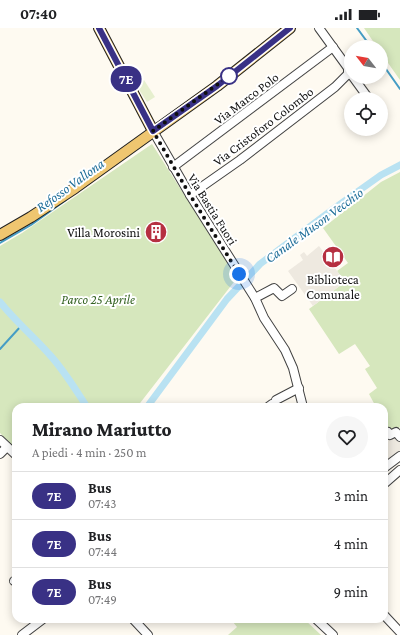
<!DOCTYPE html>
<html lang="it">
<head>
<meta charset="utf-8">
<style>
	body { margin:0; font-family:"Crimson Pro",serif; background:#f6f6f6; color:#202124; height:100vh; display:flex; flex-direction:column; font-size:15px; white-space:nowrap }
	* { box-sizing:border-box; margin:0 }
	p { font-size:13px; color:#757577 }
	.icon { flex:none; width:22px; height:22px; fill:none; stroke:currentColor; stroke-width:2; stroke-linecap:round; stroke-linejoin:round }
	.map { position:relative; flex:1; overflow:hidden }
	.details { position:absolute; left:12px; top:375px; width:376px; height:220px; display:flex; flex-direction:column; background:#fff; border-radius:12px; box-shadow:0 2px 10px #0003 }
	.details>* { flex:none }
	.badge { padding:0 8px; border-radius:13px; font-size:14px; line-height:26px }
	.needle { width:26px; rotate:301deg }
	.fabs { position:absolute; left:344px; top:12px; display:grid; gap:8px }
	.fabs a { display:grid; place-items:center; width:44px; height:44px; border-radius:50%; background:#fff; box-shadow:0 2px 10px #0003; font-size:20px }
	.you { position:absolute; width:20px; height:20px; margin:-10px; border:3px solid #fff; border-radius:50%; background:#1a73e8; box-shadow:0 0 0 6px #1a73e833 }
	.map>.badge { position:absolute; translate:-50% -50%; box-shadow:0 0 0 2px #fff }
	.round { display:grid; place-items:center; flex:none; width:42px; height:42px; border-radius:21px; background:#f6f6f6 }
	.head { display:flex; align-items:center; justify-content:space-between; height:68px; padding:0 20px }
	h1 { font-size:19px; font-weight:800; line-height:30px }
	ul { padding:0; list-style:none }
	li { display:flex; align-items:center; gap:12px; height:48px; padding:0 20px; border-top:1px solid #e0e0e0 }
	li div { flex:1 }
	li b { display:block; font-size:15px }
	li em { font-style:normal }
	li .badge { min-width:44px; font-weight:700; text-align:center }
	.status { display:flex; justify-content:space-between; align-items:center; height:28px; padding:0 20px; background:#fff; direction:ltr }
	.status svg { height:11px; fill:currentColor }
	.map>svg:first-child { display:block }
	.green { fill:#d6e7bd }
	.pitch { fill:#e6efce }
	.plaza { fill:#eee9e0 }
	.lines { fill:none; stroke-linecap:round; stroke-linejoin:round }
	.stream { stroke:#459dc5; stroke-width:2 }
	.canal { stroke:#b9e2f2; stroke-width:7 }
	.minor-casing { stroke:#424242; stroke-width:10 }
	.major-casing { stroke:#202020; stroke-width:12 }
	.minor { stroke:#fff; stroke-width:8 }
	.major { stroke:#efc670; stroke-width:10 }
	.line-casing { stroke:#fff; stroke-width:9 }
	.line { stroke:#393185; stroke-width:6 }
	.walk { stroke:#0f0f0f; stroke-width:4; stroke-dasharray:0 7.2 }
	.stop-dot { fill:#fff; stroke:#393185; stroke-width:2 }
	.labels { text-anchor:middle; stroke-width:4; stroke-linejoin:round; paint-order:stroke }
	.street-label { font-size:13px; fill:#0f0f0f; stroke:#fff }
	.poi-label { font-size:13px; fill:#0f0f0f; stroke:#fff; text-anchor:end }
	.park-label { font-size:13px; font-style:italic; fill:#356323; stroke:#fff }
	.water-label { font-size:14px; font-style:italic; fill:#1f6e99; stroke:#fff }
</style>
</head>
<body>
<div class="status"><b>07:40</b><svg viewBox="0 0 49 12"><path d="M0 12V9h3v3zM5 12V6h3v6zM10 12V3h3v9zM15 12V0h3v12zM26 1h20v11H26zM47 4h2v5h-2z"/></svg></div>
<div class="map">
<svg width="400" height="607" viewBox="0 0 400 607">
	<rect width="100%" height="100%" fill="#fefaf1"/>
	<!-- green -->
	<g class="green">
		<path d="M364 0H400V52L381 25V19H377Z"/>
		<path d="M152 116 237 250 137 379H16V421L0 405V218L22 205Z"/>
		<path d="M400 144V399L391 405 384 393V379H376L369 366 377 360 365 341 370 338 355 316 339 326 309 281 345 254 337 243 348 235 323 200 381 154Z"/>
		<path d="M236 591H304L321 607H228L237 599 233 594Z"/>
	</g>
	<!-- pitch -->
	<path class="pitch" d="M144 52 155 69 147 74 136 57Z"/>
	<!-- plaza -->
	<g class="plaza">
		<path d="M319 218 345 254 313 278 288 243 303 232 300 227 304 224 307 228Z"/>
		<path d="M384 393 391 405 400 407V430L384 443Z"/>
	</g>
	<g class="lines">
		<!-- stream -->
		<g class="stream">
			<path d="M357 0 371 19"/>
			<path d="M381 34 400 61"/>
			<path d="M0 215 31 197 66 172"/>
			<path d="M0 321 21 298"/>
		</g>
		<!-- canal -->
		<g class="canal">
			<path d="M0 274C15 293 33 308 49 326 64 342 75 361 87 379"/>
			<path d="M147 379 227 271 260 236 336 179 381 147 400 137"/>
		</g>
		<!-- minor casing -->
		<g class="minor-casing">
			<g id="minor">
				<path d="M319 0 348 40V46L351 47"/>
				<path d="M353 49 369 71"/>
				<path d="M153 103 190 167 255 270 264 290 285 322 293 340 303 379"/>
				<path d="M173 139 333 19"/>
				<path d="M190 167 240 132 335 59 348 46"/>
				<path d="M255 270 274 260 282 268 292 261"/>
				<path d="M276 372 299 360"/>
				<path d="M268 379 272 376"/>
				<path d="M384 406 388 404 390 407 396 404 400 409"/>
				<path d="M0 412 16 427"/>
				<path d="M0 426 7 419"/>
				<path d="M384 440 400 428"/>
				<path d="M384 456 400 442"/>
				<path d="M14 553 16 554"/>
				<path d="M384 587 400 604"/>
				<path d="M133 591 148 607"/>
				<path d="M316 591 333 607"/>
				<path d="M22 607 43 591"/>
			</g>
		</g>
		<!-- major casing -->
		<g class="major-casing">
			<g id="major">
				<path d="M99 0 153 103"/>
				<path d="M0 207 31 189 75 160 217 58 290 0"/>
			</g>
		</g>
		<!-- minor -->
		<use href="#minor" class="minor"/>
		<!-- major -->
		<use href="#major" class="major"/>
	</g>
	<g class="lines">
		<!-- line casing -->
		<g class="line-casing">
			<path id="line" d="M99 0 153 103 217 58 290 0"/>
		</g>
		<!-- line -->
		<use href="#line" class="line"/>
		<!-- walk -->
		<path class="walk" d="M229 48 153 103 190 167 239 246"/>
	</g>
	<!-- icons -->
	<defs>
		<g id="building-disc" transform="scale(1.15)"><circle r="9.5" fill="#b62f41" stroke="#fff"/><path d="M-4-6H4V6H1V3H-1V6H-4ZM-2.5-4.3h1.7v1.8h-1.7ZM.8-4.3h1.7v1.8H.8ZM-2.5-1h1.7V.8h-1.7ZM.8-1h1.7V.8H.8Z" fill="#fff"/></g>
		<g id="library-disc" transform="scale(1.15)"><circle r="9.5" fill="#b62f41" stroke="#fff"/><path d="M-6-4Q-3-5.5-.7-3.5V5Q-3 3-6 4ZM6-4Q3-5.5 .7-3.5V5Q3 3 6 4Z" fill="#fff"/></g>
	</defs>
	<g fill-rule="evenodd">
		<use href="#building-disc" x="156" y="204"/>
		<use href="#library-disc" x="333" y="229"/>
	</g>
	<!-- markers -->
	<circle class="stop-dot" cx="229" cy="48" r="8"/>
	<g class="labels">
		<!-- street labels -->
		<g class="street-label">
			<text transform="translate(246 70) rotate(-37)" y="5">Via Marco Polo</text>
			<text transform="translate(263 98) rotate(-37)" y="5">Via Cristoforo Colombo</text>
			<text transform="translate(213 181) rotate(58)" y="5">Via Bastia Fuori</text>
		</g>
		<!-- poi labels -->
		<g class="poi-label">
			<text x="140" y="209">Villa Morosini</text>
			<text x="333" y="256" text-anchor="middle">Biblioteca<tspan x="333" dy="15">Comunale</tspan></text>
		</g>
		<!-- park labels -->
		<g class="park-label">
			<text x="98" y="276">Parco 25 Aprile</text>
		</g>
		<!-- water labels -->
		<g class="water-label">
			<text transform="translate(70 157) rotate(-36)" y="5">Refosso Vallona</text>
			<text transform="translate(314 197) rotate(-36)" y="5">Canale Muson Vecchio</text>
		</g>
	</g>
</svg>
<div class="fabs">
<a><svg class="needle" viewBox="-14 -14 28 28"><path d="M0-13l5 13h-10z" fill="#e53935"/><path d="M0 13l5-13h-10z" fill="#757577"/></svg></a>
<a><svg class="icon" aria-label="locate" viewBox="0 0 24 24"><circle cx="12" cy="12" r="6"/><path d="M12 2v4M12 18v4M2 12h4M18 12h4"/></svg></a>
</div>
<div class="you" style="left:239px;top:246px"></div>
<b class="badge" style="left:126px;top:51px;background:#393185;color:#fff">7E</b>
<section class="details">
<div class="head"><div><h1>Mirano Mariutto</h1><p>A piedi · 4 min · 250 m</p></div><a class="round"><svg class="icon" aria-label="heart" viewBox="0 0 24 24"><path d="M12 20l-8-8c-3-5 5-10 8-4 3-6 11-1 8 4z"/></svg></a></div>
<ul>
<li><span class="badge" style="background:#393185;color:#fff">7E</span><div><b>Bus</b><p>07:43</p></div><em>3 min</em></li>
<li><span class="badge" style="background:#393185;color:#fff">7E</span><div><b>Bus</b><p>07:44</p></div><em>4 min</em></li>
<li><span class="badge" style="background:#393185;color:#fff">7E</span><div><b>Bus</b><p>07:49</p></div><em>9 min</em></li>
</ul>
</section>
</div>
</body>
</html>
